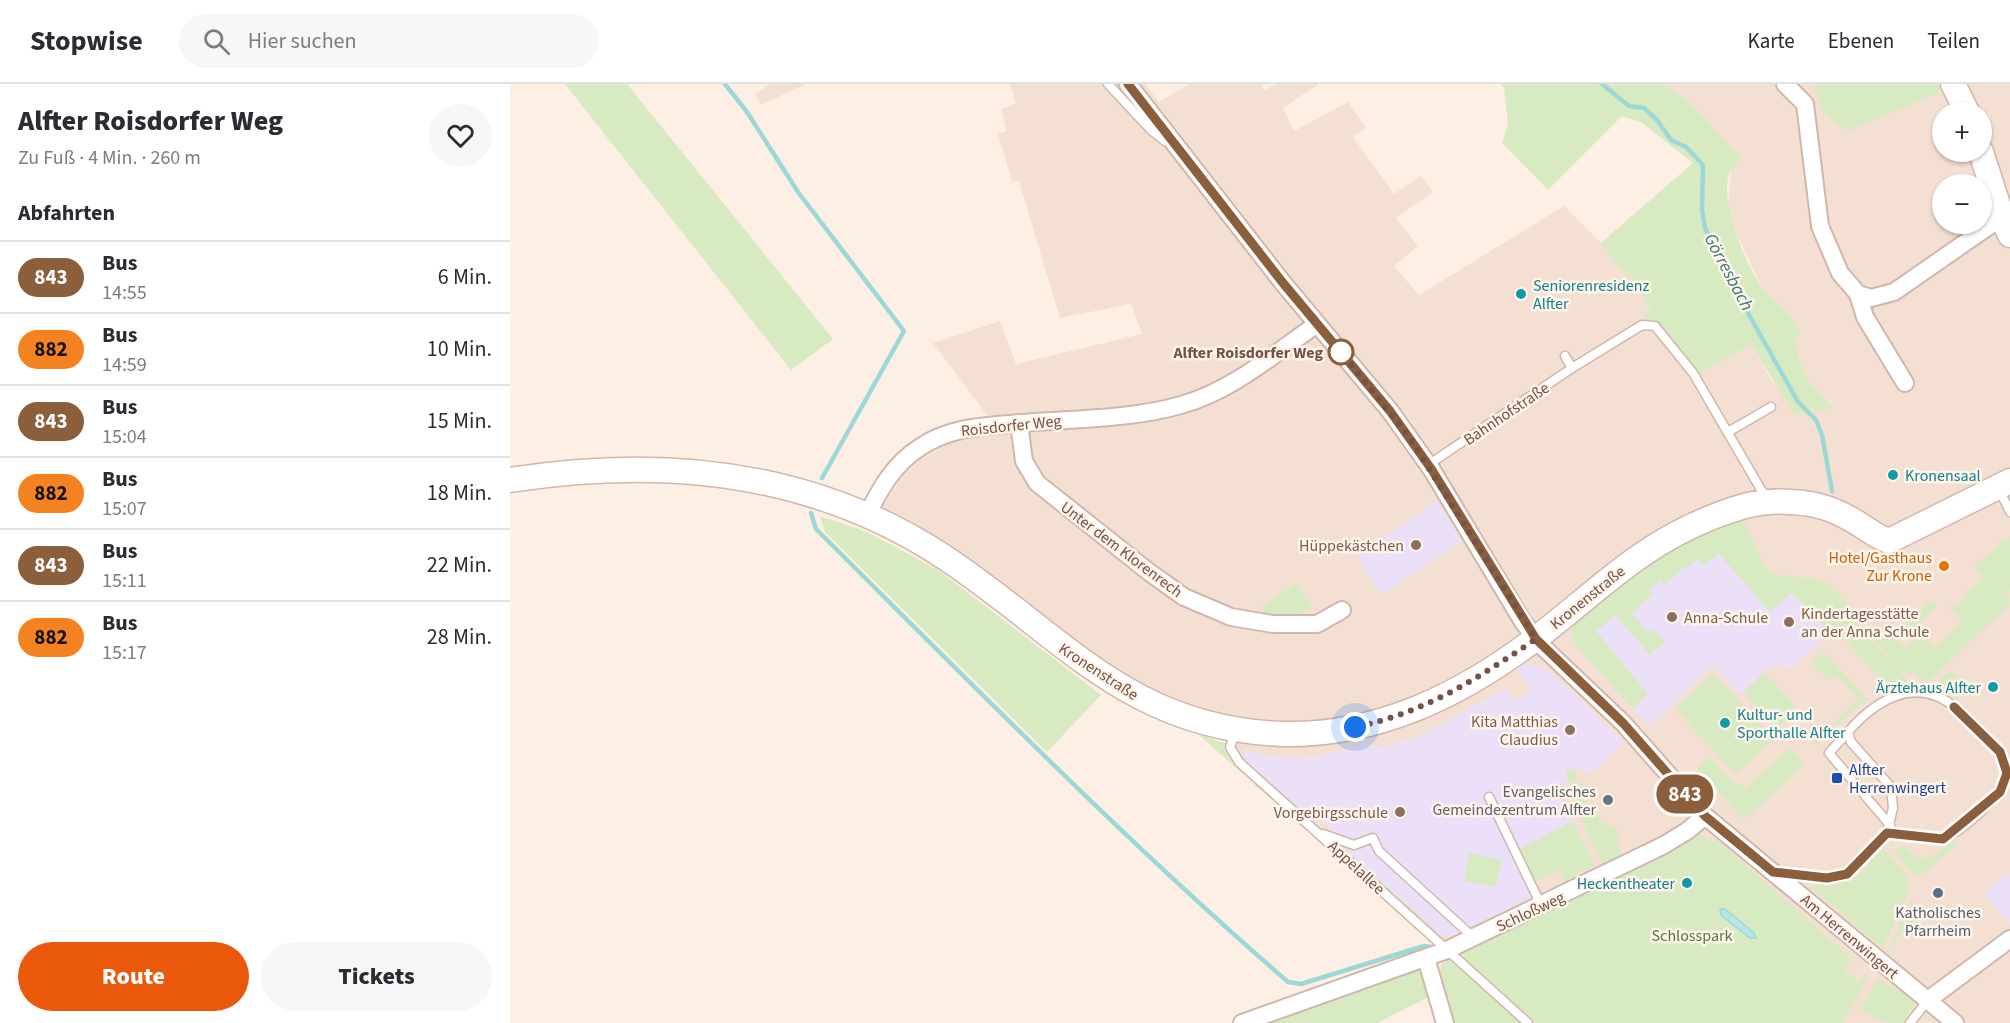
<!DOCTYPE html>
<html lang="de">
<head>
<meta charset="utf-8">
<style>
	body { margin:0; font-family:"Source Sans 3",sans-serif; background:#f7f7f7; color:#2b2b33; height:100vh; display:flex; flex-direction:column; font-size:22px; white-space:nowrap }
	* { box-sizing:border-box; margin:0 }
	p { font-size:20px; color:#7c7c81 }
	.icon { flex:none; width:33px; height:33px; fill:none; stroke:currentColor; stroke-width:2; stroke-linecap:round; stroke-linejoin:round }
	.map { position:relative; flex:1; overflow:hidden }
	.panel { display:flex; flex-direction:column; background:#fff; width:510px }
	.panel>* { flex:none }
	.badge { padding:0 12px; border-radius:20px; font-size:21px; line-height:39px }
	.buttons { position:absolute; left:1422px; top:18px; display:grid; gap:12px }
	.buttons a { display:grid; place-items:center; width:60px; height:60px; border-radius:50%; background:#fff; box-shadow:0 2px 4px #0004; font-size:30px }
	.you { position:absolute; width:30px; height:30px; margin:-15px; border:4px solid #fff; border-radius:50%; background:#1a73e8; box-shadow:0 0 0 9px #1a73e833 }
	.map>.badge { position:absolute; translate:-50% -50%; box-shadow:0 0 0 3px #fff }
	h2 { padding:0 18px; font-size:22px; line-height:54px }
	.round { display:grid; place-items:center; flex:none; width:63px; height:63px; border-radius:32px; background:#f7f7f7 }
	.head { display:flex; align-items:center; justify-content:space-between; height:102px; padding:0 18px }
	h1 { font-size:28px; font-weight:800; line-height:45px }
	.primary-button { display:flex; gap:12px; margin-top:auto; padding:12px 18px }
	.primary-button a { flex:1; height:69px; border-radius:36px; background:#ea580c; color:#fff; font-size:24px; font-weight:800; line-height:69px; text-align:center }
	.primary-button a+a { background:#f7f7f7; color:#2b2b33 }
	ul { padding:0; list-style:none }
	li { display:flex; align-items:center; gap:18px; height:72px; padding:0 18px; border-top:2px solid #e1e1e2 }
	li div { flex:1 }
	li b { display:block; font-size:22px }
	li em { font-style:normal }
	li .badge { min-width:66px; font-weight:700; text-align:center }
	header { display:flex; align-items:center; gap:36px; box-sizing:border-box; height:84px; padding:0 30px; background:#fff; border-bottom:2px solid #e1e1e2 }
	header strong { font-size:28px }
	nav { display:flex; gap:33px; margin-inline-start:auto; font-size:21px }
	.search { width:420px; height:54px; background:#f7f7f7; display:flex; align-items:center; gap:15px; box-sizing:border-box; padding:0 21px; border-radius:33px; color:#7c7c81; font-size:22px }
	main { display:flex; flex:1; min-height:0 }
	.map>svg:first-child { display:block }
	.residential { fill:#f4e0d2; fill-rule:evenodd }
	.education { fill:#ece0f9 }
	.green { fill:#d8eac2 }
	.water { fill:#b7e6e6; stroke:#9dd8d8; stroke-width:1.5 }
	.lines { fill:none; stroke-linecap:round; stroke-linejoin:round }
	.stream { stroke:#9dd8d8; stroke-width:4.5 }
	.lane-casing { stroke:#d0b7ad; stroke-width:11 }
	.street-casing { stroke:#d0b7ad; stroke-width:20 }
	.secondary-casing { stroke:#d3b6aa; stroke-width:27 }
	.lane { stroke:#fff; stroke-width:8 }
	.street { stroke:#fff; stroke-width:16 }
	.secondary { stroke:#fff; stroke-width:24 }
	.line-casing { stroke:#fff; stroke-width:14 }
	.line { stroke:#8b5e3c; stroke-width:9 }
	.walk { stroke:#755249; stroke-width:6; stroke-dasharray:0 10.8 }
	.culture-dot { fill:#0f9aa8; stroke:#fff4ea; stroke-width:2 }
	.stop-dot { fill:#fff; stroke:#8b5e3c; stroke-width:3 }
	.education-dot { fill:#8d6e63; stroke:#fff4ea; stroke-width:2 }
	.food-dot { fill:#e8710a; stroke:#fff4ea; stroke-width:2 }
	.transit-dot { fill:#1a4fb4; stroke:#fff4ea; stroke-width:2 }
	.worship-dot { fill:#6b7280; stroke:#fff4ea; stroke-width:2 }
	.service-dot { fill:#5c6f8a; stroke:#fff4ea; stroke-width:2 }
	.labels { text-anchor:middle; stroke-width:5; stroke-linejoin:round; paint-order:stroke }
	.culture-label { font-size:16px; fill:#0d838f; stroke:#fff4ea; text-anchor:start }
	.stop-label { font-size:16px; font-weight:bold; fill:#755249; stroke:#fff4ea; text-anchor:end }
	.street-label { font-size:16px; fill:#755249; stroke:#fff4ea }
	.education-label { font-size:16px; fill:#785e54; stroke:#fff4ea; text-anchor:end }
	.food-label { font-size:16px; fill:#c56008; stroke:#fff4ea; text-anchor:end }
	.transit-label { font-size:16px; fill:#164399; stroke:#fff4ea; text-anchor:start }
	.worship-label { font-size:16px; fill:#5b616d; stroke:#fff4ea; text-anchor:end }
	.service-label { font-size:16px; fill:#4e5e75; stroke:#fff4ea }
	.park-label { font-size:16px; fill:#56753e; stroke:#fff4ea }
	.water-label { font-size:18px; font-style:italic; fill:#3c797b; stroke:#fff4ea }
</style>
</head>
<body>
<header>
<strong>Stopwise</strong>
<div class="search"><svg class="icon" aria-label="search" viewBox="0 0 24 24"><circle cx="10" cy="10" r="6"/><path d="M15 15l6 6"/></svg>Hier suchen</div>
<nav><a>Karte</a><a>Ebenen</a><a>Teilen</a></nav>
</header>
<main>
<section class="panel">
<div class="head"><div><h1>Alfter Roisdorfer Weg</h1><p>Zu Fuß · 4 Min. · 260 m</p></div><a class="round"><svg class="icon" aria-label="heart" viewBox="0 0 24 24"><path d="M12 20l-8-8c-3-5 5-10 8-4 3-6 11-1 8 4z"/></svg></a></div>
<h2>Abfahrten</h2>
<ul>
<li><span class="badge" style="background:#8b5e3c;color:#fff">843</span><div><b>Bus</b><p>14:55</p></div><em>6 Min.</em></li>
<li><span class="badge" style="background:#f58220;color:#111">882</span><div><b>Bus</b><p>14:59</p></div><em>10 Min.</em></li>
<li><span class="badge" style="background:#8b5e3c;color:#fff">843</span><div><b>Bus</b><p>15:04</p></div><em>15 Min.</em></li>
<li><span class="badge" style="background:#f58220;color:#111">882</span><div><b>Bus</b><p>15:07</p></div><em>18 Min.</em></li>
<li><span class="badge" style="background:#8b5e3c;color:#fff">843</span><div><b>Bus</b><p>15:11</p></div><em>22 Min.</em></li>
<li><span class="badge" style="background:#f58220;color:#111">882</span><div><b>Bus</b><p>15:17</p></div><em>28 Min.</em></li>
</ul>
<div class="primary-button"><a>Route</a><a>Tickets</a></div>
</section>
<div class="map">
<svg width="1500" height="939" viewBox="0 0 1500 939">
	<rect width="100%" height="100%" fill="#fdefe3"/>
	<!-- residential -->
	<g class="residential">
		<path d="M260 0H296L251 21 245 10Z"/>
		<path d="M500 0H635L649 18 679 0H751L755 6 766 0H809L773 24 784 47 838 18 856 44 843 53 884 110 911 92 923 108 886 134 908 162 884 182 909 211 1054 122 1091 159 1172 89 1219 220 1263 299 1266 298 1305 328 1325 321 1307 307 1293 286 1286 265V253L1291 250 1252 204 1221 138 1218 119 1221 87 1178 17 1154 0H1305L1312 28 1431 7 1427 0H1500V939H1018L729 678 722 658 692 627 629 603 371 426 392 393 410 376 437 360 478 350 477 331 423 259 490 237 506 280 632 250 621 220 550 234 509 97H502L488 50 497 47 491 25 506 19ZM1432 28H1472V68H1432ZM1432 100H1472V140H1432Z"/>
	</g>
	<!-- education -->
	<g class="education">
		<path d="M927 416 952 457 871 511 847 473Z"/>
		<path d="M1230 430 1257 485 1269 491 1320 549 1282 584 1265 580 1229 610 1203 582 1139 642 1065 560 1060 550 1062 542 1158 468Z"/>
		<path d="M1019 579 1035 585 1068 612 1114 658 1083 688 1055 684 1058 697 1046 702 1085 781 1055 797 1049 786 1022 800 1023 812 941 852H933L926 848 838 768 839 755 827 751 809 734 786 723 731 672 735 668 776 674 803 673 858 661 871 664 911 652 996 604 1002 615 1014 612 1021 606 1005 584Z"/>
		<path d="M1500 788V840L1474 809Z"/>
	</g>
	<!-- green -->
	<g class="green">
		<path d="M55 0H117L323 255 281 286Z"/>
		<path d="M991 0H1154L1178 17 1232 74C1228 78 1222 83 1220 88 1208 115 1236 182 1253 205 1268 223 1280 226 1291 250L1286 253C1287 282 1301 305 1325 322L1305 328 1301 324 1285 332 1241 260 1189 290 1148 240 1138 237 1134 232 1141 226 1119 190 1116 192 1091 159 1183 79 1131 38 1112 32 1038 106 992 59 998 40 994 4Z"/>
		<path d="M1304 0H1427L1432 7 1338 47 1312 28Z"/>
		<path d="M1230 430 1257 485 1269 491 1302 494 1320 501 1348 532 1344 536 1398 598 1381 599 1367 607 1364 603 1371 595 1332 552 1327 556 1282 509 1260 528 1208 469 1194 482 1188 475 1178 484 1176 482 1154 501 1150 496 1139 506 1143 511 1122 529 1139 549 1144 545 1155 558 1140 571 1105 531 1086 547 1138 610 1123 625 1065 560 1060 550 1062 542C1111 494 1170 462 1230 430Z"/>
		<path d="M310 432 357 448 428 486 591 611 537 668 315 448Z"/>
		<path d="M1500 452V506L1497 509 1500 520 1418 598 1406 590 1391 588 1364 555 1378 542 1381 545 1379 548 1396 565 1410 549 1425 564 1452 537 1438 522 1440 520 1445 524 1457 512 1455 509 1474 495 1463 482 1488 463 1486 460Z"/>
		<path d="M786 499 803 524 788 532H757L751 523Z"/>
		<path d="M1421 516 1427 522 1403 546 1397 540Z"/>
		<path d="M1314 568 1357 615 1307 661 1303 657 1349 615 1327 591 1319 597 1302 579Z"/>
		<path d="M1440 586 1460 606 1437 607 1428 598Z"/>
		<path d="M1255 588 1288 626 1267 645 1233 608Z"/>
		<path d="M1203 589 1264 655 1226 690 1165 625Z"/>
		<path d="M688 650 717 660 731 672 936 856 925 861Z"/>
		<path d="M1280 663 1295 680 1234 736 1187 685 1199 673 1226 701 1229 699 1235 705Z"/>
		<path d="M1055 684 1065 686 1067 698 1075 700V710L1071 712 1091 733 1089 737 1111 747 1106 758 1113 771 1093 781 1069 731Z"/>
		<path d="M1063 737 1085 781 1055 797 1049 786 1021 800 1005 767Z"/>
		<path d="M1190 750 1198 755 1207 756 1342 875 1334 885 1349 899 1357 886 1358 894 1333 939H1026L954 874V869L959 865Z"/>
		<path d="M1443 756 1447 761 1409 792H1405L1385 769 1393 761 1407 774 1422 773Z"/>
		<path d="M1373 764 1396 790 1400 805 1373 864 1298 801 1299 799C1340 807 1347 792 1373 764Z"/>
		<path d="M959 769 992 776 986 803 954 797Z"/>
		<path d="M1401 817 1413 831 1387 853 1380 867 1378 866Z"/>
		<path d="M939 875 943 877 1011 939H942L930 890 931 881Z"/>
		<path d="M913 882 921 912 867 939H749Z"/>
		<path d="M1368 895 1406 917 1393 939H1377L1350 926Z"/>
	</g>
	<!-- water -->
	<path class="water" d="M1210 825H1215L1244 849 1246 854H1240L1211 831Z"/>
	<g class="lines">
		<!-- stream -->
		<g class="stream">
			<path d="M215 0 237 28 288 108 394 247 312 394"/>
			<path d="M1092 0 1119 22 1134 24 1147 36 1161 56 1176 63 1193 81 1192 125 1195 144 1229 213 1288 318 1306 336 1312 351 1322 407"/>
			<path d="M301 429 306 445C461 599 613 755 778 898L791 900 914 862 921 863"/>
		</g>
		<!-- lane casing -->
		<g class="lane-casing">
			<g id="lane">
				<path d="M598 0 641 46 655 57"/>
				<path d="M1062 284 1132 241 1145 242 1183 289 1257 416"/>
				<path d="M1218 348 1261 323"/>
				<path d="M918 381 1062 284 1055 272"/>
				<path d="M1489 405 1500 428"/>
				<path d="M726 646 720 663 729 678 1018 939"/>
				<path d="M1339 647 1319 669 1380 741"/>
				<path d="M979 713 1031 821"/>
				<path d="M813 750 844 761 863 754 869 767 963 853"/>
				<path d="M1269 789 1317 794 1331 793 1377 749 1383 724 1381 703 1341 658 1338 648C1363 619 1400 594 1438 618 1450 627 1461 640 1471 650 1482 661 1496 671 1497 687 1497 708 1452 748 1433 755L1377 749"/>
				<path d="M1400 939 1418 916"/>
			</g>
		</g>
		<!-- street casing -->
		<g class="street-casing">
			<g id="street">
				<path d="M618 0 773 199 880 327 922 386 1013 538 1034 564 1113 639 1195 732 1445 939"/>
				<path d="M1275 0 1295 20 1310 142 1330 189 1348 210 1361 214 1384 208 1492 133"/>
				<path d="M1348 210 1355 233 1395 299"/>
				<path d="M509 339 514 377 527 399 639 488 674 513 721 533 763 540H807L832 526"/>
				<path d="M357 432C369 406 384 380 409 364 440 342 477 342 513 339 563 335 623 335 671 321 722 307 764 270 807 240"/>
				<path d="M916 874 935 939"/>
				<path d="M1418 916 1500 855"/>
				<path d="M732 939 937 866 1154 761 1177 747 1195 732"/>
			</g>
		</g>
		<!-- secondary casing -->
		<g class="secondary-casing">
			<g id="secondary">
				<path d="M1443 0 1457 28"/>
				<path d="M1471 68 1492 133 1500 151"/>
				<path d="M0 396C152 372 302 386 434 473 551 550 618 645 773 650 868 652 951 611 1025 555 1086 509 1126 464 1200 434 1228 423 1251 415 1281 418 1309 419 1329 427 1352 442 1361 448 1369 454 1379 457L1500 397"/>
			</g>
		</g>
		<!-- lane -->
		<use href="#lane" class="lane"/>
		<!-- street -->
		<use href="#street" class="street"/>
		<!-- secondary -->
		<use href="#secondary" class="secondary"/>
	</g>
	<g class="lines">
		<!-- line casing -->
		<g class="line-casing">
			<path id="line" d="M618 0 773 199 880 327 922 386 1026 555 1113 639 1195 732 1263 788 1317 794 1337 790 1377 749 1433 755 1490 708 1497 689 1490 668 1444 623"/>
		</g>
		<!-- line -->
		<use href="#line" class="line"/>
		<!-- walk -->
		<path class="walk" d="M831 268 826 262 898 351 1026 555C968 594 915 629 845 643"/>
	</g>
	<!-- markers -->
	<g class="culture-dot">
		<circle cx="1011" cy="210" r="6"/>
		<circle cx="1383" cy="391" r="6"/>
		<circle cx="1483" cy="603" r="6"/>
		<circle cx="1215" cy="639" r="6"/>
		<circle cx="1177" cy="799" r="6"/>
	</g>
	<circle class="stop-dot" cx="831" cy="268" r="12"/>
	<g class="education-dot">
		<circle cx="906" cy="461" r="6"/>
		<circle cx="1162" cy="533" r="6"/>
		<circle cx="1279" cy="538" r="6"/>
		<circle cx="1060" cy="646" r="6"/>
		<circle cx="890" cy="728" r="6"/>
	</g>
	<circle class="food-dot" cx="1434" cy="482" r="6"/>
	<rect class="transit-dot" x="1321" y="688" width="12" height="12" rx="3"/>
	<circle class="worship-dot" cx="1098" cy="716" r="6"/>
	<circle class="service-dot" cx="1428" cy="809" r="6"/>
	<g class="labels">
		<!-- culture labels -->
		<g class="culture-label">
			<text x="1023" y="207">Seniorenresidenz<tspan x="1023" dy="18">Alfter</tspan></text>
			<text x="1395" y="397">Kronensaal</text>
			<text x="1471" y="609" text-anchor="end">Ärztehaus Alfter</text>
			<text x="1227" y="636">Kultur- und<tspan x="1227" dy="18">Sporthalle Alfter</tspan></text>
			<text x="1165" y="805" text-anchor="end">Heckentheater</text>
		</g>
		<!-- stop labels -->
		<g class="stop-label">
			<text x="813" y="274">Alfter Roisdorfer Weg</text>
		</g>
		<!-- street labels -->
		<g class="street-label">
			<text transform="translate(996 329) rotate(-34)" y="6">Bahnhofstraße</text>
			<text transform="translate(501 341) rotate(-6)" y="6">Roisdorfer Weg</text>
			<text transform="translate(612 465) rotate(37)" y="6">Unter dem Klorenrech</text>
			<text transform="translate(1077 513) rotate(-39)" y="6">Kronenstraße</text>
			<text transform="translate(589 587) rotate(33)" y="6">Kronenstraße</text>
			<text transform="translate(847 783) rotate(43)" y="6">Appelallee</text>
			<text transform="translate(1020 827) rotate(-25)" y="6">Schloßweg</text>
			<text transform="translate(1340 852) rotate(40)" y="6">Am Herrenwingert</text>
		</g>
		<!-- education labels -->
		<g class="education-label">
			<text x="894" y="467">Hüppekästchen</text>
			<text x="1291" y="535" text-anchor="start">Kindertagesstätte<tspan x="1291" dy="18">an der Anna Schule</tspan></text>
			<text x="1174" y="539" text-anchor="start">Anna-Schule</text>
			<text x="1048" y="643">Kita Matthias<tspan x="1048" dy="18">Claudius</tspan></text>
			<text x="878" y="734">Vorgebirgsschule</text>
		</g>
		<!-- food labels -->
		<g class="food-label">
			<text x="1422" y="479">Hotel/Gasthaus<tspan x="1422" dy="18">Zur Krone</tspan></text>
		</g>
		<!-- transit labels -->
		<g class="transit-label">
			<text x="1339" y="691">Alfter<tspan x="1339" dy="18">Herrenwingert</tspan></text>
		</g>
		<!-- worship labels -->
		<g class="worship-label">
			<text x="1086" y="713">Evangelisches<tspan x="1086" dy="18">Gemeindezentrum Alfter</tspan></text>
		</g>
		<!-- service labels -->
		<g class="service-label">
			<text x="1428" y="834">Katholisches<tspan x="1428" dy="18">Pfarrheim</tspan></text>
		</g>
		<!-- park labels -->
		<g class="park-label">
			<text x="1182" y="857">Schlosspark</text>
		</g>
		<!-- water labels -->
		<g class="water-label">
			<text transform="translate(1219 188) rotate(62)" y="6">Görresbach</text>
		</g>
	</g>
</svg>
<div class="buttons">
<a>+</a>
<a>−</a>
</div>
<div class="you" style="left:845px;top:643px"></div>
<b class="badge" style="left:1175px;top:710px;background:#8b5e3c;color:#fff">843</b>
</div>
</main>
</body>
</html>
